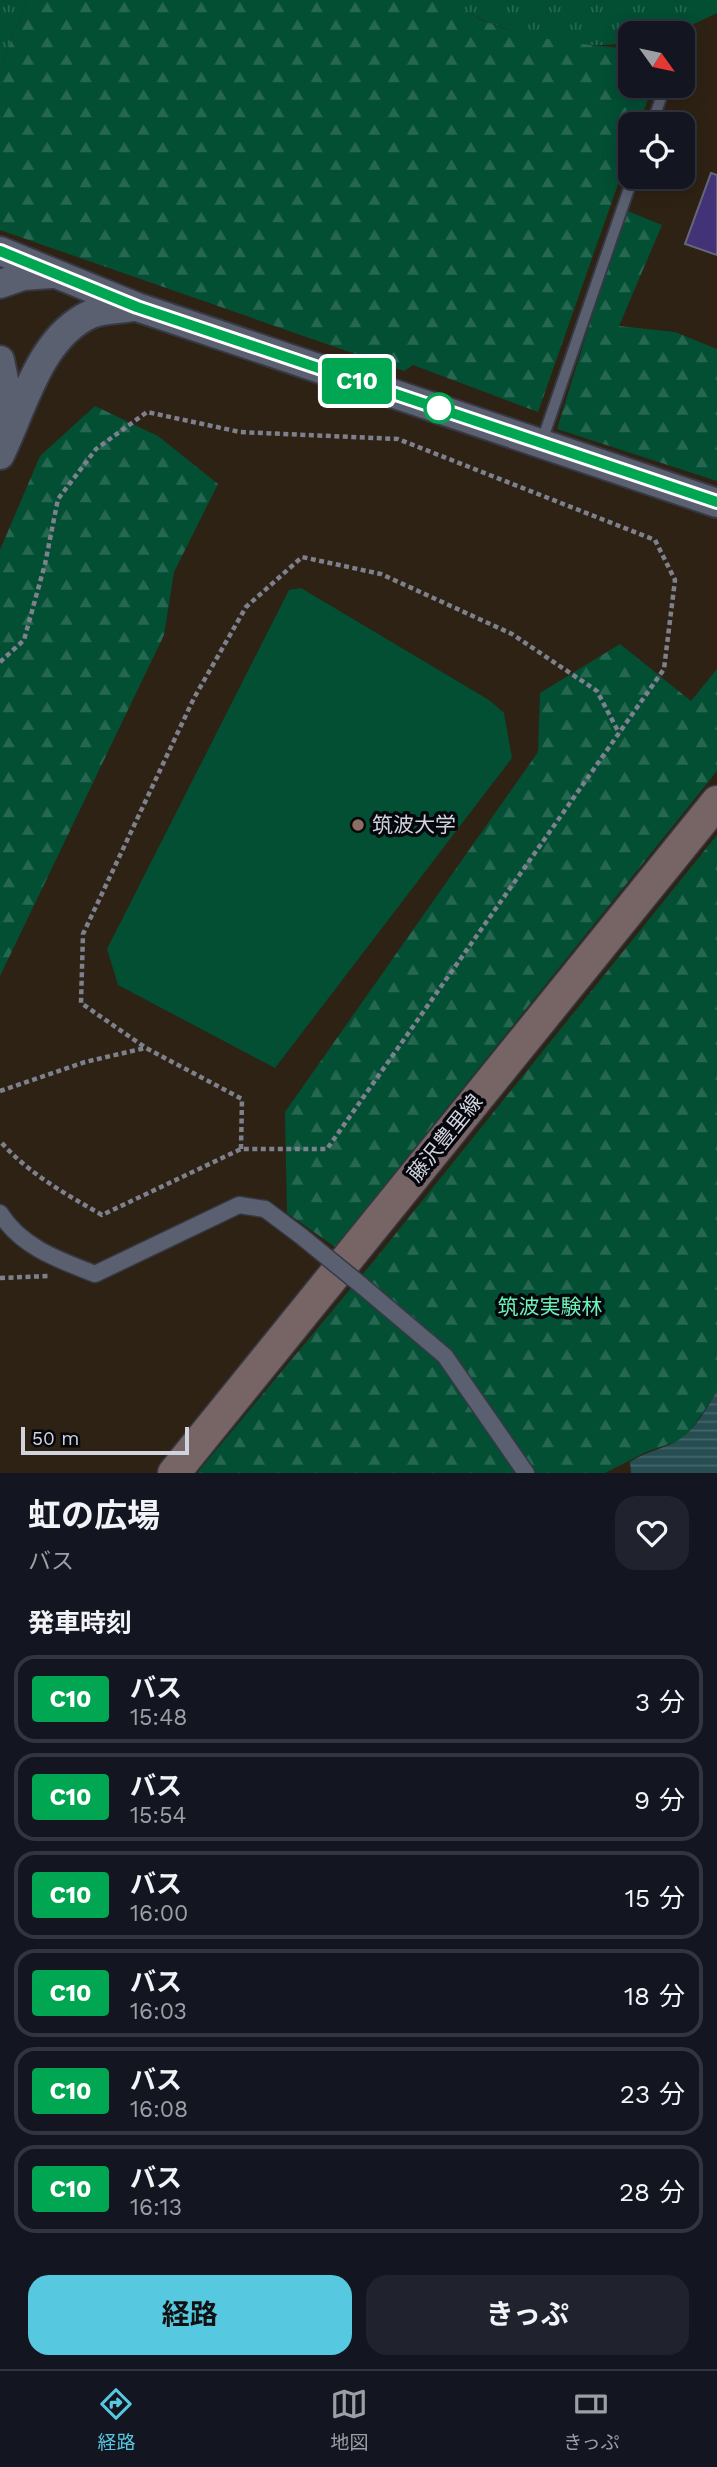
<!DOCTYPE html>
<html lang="ja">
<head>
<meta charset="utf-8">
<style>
	body { margin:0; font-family:"Work Sans","Noto Sans JP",sans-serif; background:#20222d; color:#f1f3f6; height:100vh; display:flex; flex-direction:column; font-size:26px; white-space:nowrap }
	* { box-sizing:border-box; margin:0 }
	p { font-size:23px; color:#9d9fa5 }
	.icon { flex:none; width:38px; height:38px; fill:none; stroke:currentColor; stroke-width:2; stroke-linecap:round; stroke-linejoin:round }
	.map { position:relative; height:1473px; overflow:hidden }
	.drawer { display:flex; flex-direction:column; background:#131520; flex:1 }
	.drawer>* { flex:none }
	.badge { padding:0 14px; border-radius:5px; font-size:24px; line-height:46px }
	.needle { width:46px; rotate:123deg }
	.controls { position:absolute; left:618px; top:21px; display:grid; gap:14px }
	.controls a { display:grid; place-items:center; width:77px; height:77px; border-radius:14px; background:#131520; box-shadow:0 4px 18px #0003,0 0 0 2px #32343e; font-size:35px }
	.scale { position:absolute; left:21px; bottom:18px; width:168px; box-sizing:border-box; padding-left:7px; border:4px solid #d1d4de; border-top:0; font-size:19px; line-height:24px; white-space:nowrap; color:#d1d4de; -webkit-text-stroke:5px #06070d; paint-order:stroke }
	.map>.badge { position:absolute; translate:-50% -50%; box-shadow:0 0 0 4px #fff }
	h2 { padding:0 28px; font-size:26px; line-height:63px }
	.round { display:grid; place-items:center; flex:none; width:74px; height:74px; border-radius:21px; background:#20222d }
	.headline { display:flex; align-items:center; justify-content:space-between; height:119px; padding:0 28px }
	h1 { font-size:33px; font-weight:700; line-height:52px }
	.action { display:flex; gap:14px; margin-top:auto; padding:14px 28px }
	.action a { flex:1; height:80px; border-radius:21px; background:#56c9e0; color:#111; font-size:28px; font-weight:700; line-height:80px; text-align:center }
	.action a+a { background:#20222d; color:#f1f3f6 }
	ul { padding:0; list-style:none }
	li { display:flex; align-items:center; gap:21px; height:88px; margin:0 14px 10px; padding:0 14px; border:4px solid #32343e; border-radius:21px }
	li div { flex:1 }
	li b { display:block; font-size:26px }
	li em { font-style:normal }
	li .badge { min-width:77px; font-weight:700; text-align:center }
	.tab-bar { display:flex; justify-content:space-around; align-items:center; height:98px; border-top:2px solid #32343e; background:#131520; font-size:19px; color:#9d9fa5 }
	.tab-bar a { display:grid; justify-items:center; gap:4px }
	.tab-bar .selected { color:#56c9e0 }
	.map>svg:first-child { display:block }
	.education { fill:#2e2214; fill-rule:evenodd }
	.grass { fill:url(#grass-tufts) }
	.forest { fill:url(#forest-firs) }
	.green { fill:#024f34 }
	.water { fill:url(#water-rules) }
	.building { fill:#423378; stroke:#686779; stroke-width:2 }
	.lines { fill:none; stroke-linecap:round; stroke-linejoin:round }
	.service-casing { stroke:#363844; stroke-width:14 }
	.pedestrian-casing { stroke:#363844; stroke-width:19 }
	.tertiary-casing { stroke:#363844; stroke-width:32 }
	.secondary-casing { stroke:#363844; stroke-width:35 }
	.path { stroke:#7e818d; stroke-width:4.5; stroke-dasharray:5 3.5; stroke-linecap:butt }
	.service { stroke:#5b6071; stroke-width:10 }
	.pedestrian { stroke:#5b6071; stroke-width:16 }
	.tertiary { stroke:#5b6071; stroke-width:28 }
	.secondary { stroke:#776465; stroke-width:32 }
	.pedestrian-bridge-casing { stroke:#363844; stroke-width:19; stroke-linecap:butt }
	.pedestrian-bridge { stroke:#5b6071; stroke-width:16 }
	.line-casing { stroke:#fff; stroke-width:16 }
	.line { stroke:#00a651; stroke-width:10 }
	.stop-dot { fill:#fff; stroke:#00a651; stroke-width:3.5 }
	.education-dot { fill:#8d6e63; stroke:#06070d; stroke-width:2.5 }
	.labels { text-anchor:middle; stroke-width:7; stroke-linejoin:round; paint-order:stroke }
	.poi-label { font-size:21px; fill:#d1d4de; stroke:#06070d; text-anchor:start }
	.street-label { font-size:21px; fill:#d1d4de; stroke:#06070d }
	.park-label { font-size:21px; fill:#6df2b8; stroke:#06070d }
</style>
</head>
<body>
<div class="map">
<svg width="717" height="1473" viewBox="0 0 717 1473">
	<defs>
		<pattern id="grass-tufts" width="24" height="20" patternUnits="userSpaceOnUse" patternTransform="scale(1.75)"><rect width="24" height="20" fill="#024f34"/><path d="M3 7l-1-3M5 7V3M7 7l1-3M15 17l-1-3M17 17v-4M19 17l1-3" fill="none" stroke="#266751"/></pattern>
		<pattern id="forest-firs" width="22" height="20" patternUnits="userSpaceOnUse" patternTransform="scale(1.75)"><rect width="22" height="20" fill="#024f34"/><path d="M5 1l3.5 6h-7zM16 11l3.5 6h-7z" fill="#266751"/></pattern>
		<pattern id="water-rules" width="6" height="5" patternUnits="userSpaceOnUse" patternTransform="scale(1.75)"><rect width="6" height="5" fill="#254d52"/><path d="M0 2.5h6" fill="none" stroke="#44666a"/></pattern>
	</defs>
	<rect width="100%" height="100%" fill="#191c2a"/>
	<!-- education -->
	<path class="education" d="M0 0H717V1473H0ZM630 33H682V86H630ZM630 124H682V177H630Z"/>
	<!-- grass -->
	<g class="grass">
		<path d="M0 0H27L0 68Z"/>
		<path d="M449 0H717V13L677 32 630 33V42C580 53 489 32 449 0Z"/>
	</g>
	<!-- forest -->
	<g class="forest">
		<path d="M27 0H449C497 38 571 43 630 49V86H653L639 124H630V150L538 412 413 365 404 371 0 230V68Z"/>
		<path d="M625 210 662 225 619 326 675 332 717 349V481L557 429Z"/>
		<path d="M95 406 158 436 218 484 174 572 164 635 0 976V550L40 456Z"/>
		<path d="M620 644 691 701 717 669V771L335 1247 287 1213 285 1112 538 752 540 693Z"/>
		<path d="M717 835V1391L692 1429 680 1440 646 1452 605 1473H197L372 1263Z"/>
	</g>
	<!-- green -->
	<path class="green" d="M301 588 489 700 504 713 512 758 275 1068 118 985 107 949 289 590Z"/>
	<!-- water -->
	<path class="water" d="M717 1391V1473H631L630 1462C646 1451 665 1449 680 1439 696 1429 707 1407 717 1391Z"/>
	<!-- building -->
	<path class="building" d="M711 173 717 175V255L685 244Z"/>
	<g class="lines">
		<!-- service casing -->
		<g class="service-casing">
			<g id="service">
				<path d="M652 124 665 86"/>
				<path d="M542 441 633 177"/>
			</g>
		</g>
		<!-- pedestrian casing -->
		<g class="pedestrian-casing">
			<g id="pedestrian">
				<path d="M0 1213C21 1247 59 1260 95 1274L239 1205 265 1209 301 1236"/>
				<path d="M361 1285 445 1356 526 1473"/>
			</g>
		</g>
		<!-- tertiary casing -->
		<g class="tertiary-casing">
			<g id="tertiary">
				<path d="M0 251 137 307 717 503"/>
				<path d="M0 284 23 276 51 274"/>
				<path d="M0 360 5 385 2 437"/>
				<path d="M0 455C23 409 39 337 91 314 104 309 121 309 134 307"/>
			</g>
		</g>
		<!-- secondary casing -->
		<g class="secondary-casing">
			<path id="secondary" d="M174 1473 717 802"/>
		</g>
		<!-- path -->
		<g class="path">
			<path d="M0 662 24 640 45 564 58 499 96 449 147 412 240 432 398 439 655 540 675 580 664 669 327 1149H241L102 1215C64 1193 29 1174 0 1141"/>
			<path d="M0 1091 85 1062 145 1048"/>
			<path d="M241 1149 242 1099 146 1048 81 1003 83 934 194 698 246 607 302 557 381 574 512 634 597 691 619 733"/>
			<path d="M0 1278 49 1276"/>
		</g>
		<!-- service -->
		<use href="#service" class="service"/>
		<!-- pedestrian -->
		<use href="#pedestrian" class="pedestrian"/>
		<!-- tertiary -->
		<use href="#tertiary" class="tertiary"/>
		<!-- secondary -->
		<use href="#secondary" class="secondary"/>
		<!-- pedestrian-bridge casing -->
		<g class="pedestrian-bridge-casing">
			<path id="pedestrian-bridge" d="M301 1236 361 1285"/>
		</g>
		<!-- pedestrian-bridge -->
		<use href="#pedestrian-bridge" class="pedestrian-bridge"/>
	</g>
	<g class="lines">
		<!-- line casing -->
		<g class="line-casing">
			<path id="line" d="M0 251 137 307 717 502"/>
		</g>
		<!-- line -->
		<use href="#line" class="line"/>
	</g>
	<!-- markers -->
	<circle class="stop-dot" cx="439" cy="408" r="14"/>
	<circle class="education-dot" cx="358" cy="825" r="7"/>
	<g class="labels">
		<!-- poi labels -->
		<g class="poi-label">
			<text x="372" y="832">筑波大学</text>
		</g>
		<!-- street labels -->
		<g class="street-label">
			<text transform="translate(445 1138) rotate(-51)" y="7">藤沢豊里線</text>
		</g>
		<!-- park labels -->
		<g class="park-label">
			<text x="550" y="1314">筑波実験林</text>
		</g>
	</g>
</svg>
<div class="controls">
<a><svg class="needle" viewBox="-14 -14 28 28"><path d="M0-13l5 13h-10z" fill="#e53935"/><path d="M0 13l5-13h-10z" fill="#9d9fa5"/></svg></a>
<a><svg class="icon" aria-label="locate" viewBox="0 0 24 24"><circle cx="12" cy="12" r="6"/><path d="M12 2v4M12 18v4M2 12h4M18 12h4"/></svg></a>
</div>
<div class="scale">50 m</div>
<b class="badge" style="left:357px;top:381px;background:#00a651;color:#fff">C10</b>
</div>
<section class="drawer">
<div class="headline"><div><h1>虹の広場</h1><p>バス</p></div><a class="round"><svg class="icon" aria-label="heart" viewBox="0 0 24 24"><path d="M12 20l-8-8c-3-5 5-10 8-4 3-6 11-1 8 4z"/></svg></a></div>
<h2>発車時刻</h2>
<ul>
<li><span class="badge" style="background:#00a651;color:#fff">C10</span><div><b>バス</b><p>15:48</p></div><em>3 分</em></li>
<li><span class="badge" style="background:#00a651;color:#fff">C10</span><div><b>バス</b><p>15:54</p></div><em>9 分</em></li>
<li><span class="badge" style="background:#00a651;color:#fff">C10</span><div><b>バス</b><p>16:00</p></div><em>15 分</em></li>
<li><span class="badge" style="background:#00a651;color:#fff">C10</span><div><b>バス</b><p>16:03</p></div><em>18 分</em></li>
<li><span class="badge" style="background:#00a651;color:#fff">C10</span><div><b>バス</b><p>16:08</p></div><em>23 分</em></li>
<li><span class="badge" style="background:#00a651;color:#fff">C10</span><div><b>バス</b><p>16:13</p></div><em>28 分</em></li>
</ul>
<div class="action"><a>経路</a><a>きっぷ</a></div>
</section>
<nav class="tab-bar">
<a class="selected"><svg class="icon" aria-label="directions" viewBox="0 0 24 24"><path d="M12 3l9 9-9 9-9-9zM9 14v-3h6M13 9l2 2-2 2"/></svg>経路</a>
<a><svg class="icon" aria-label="map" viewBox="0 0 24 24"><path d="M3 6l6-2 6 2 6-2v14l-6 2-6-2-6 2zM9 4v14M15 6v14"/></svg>地図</a>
<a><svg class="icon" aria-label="tickets" viewBox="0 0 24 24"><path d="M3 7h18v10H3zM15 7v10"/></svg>きっぷ</a>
</nav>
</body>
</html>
